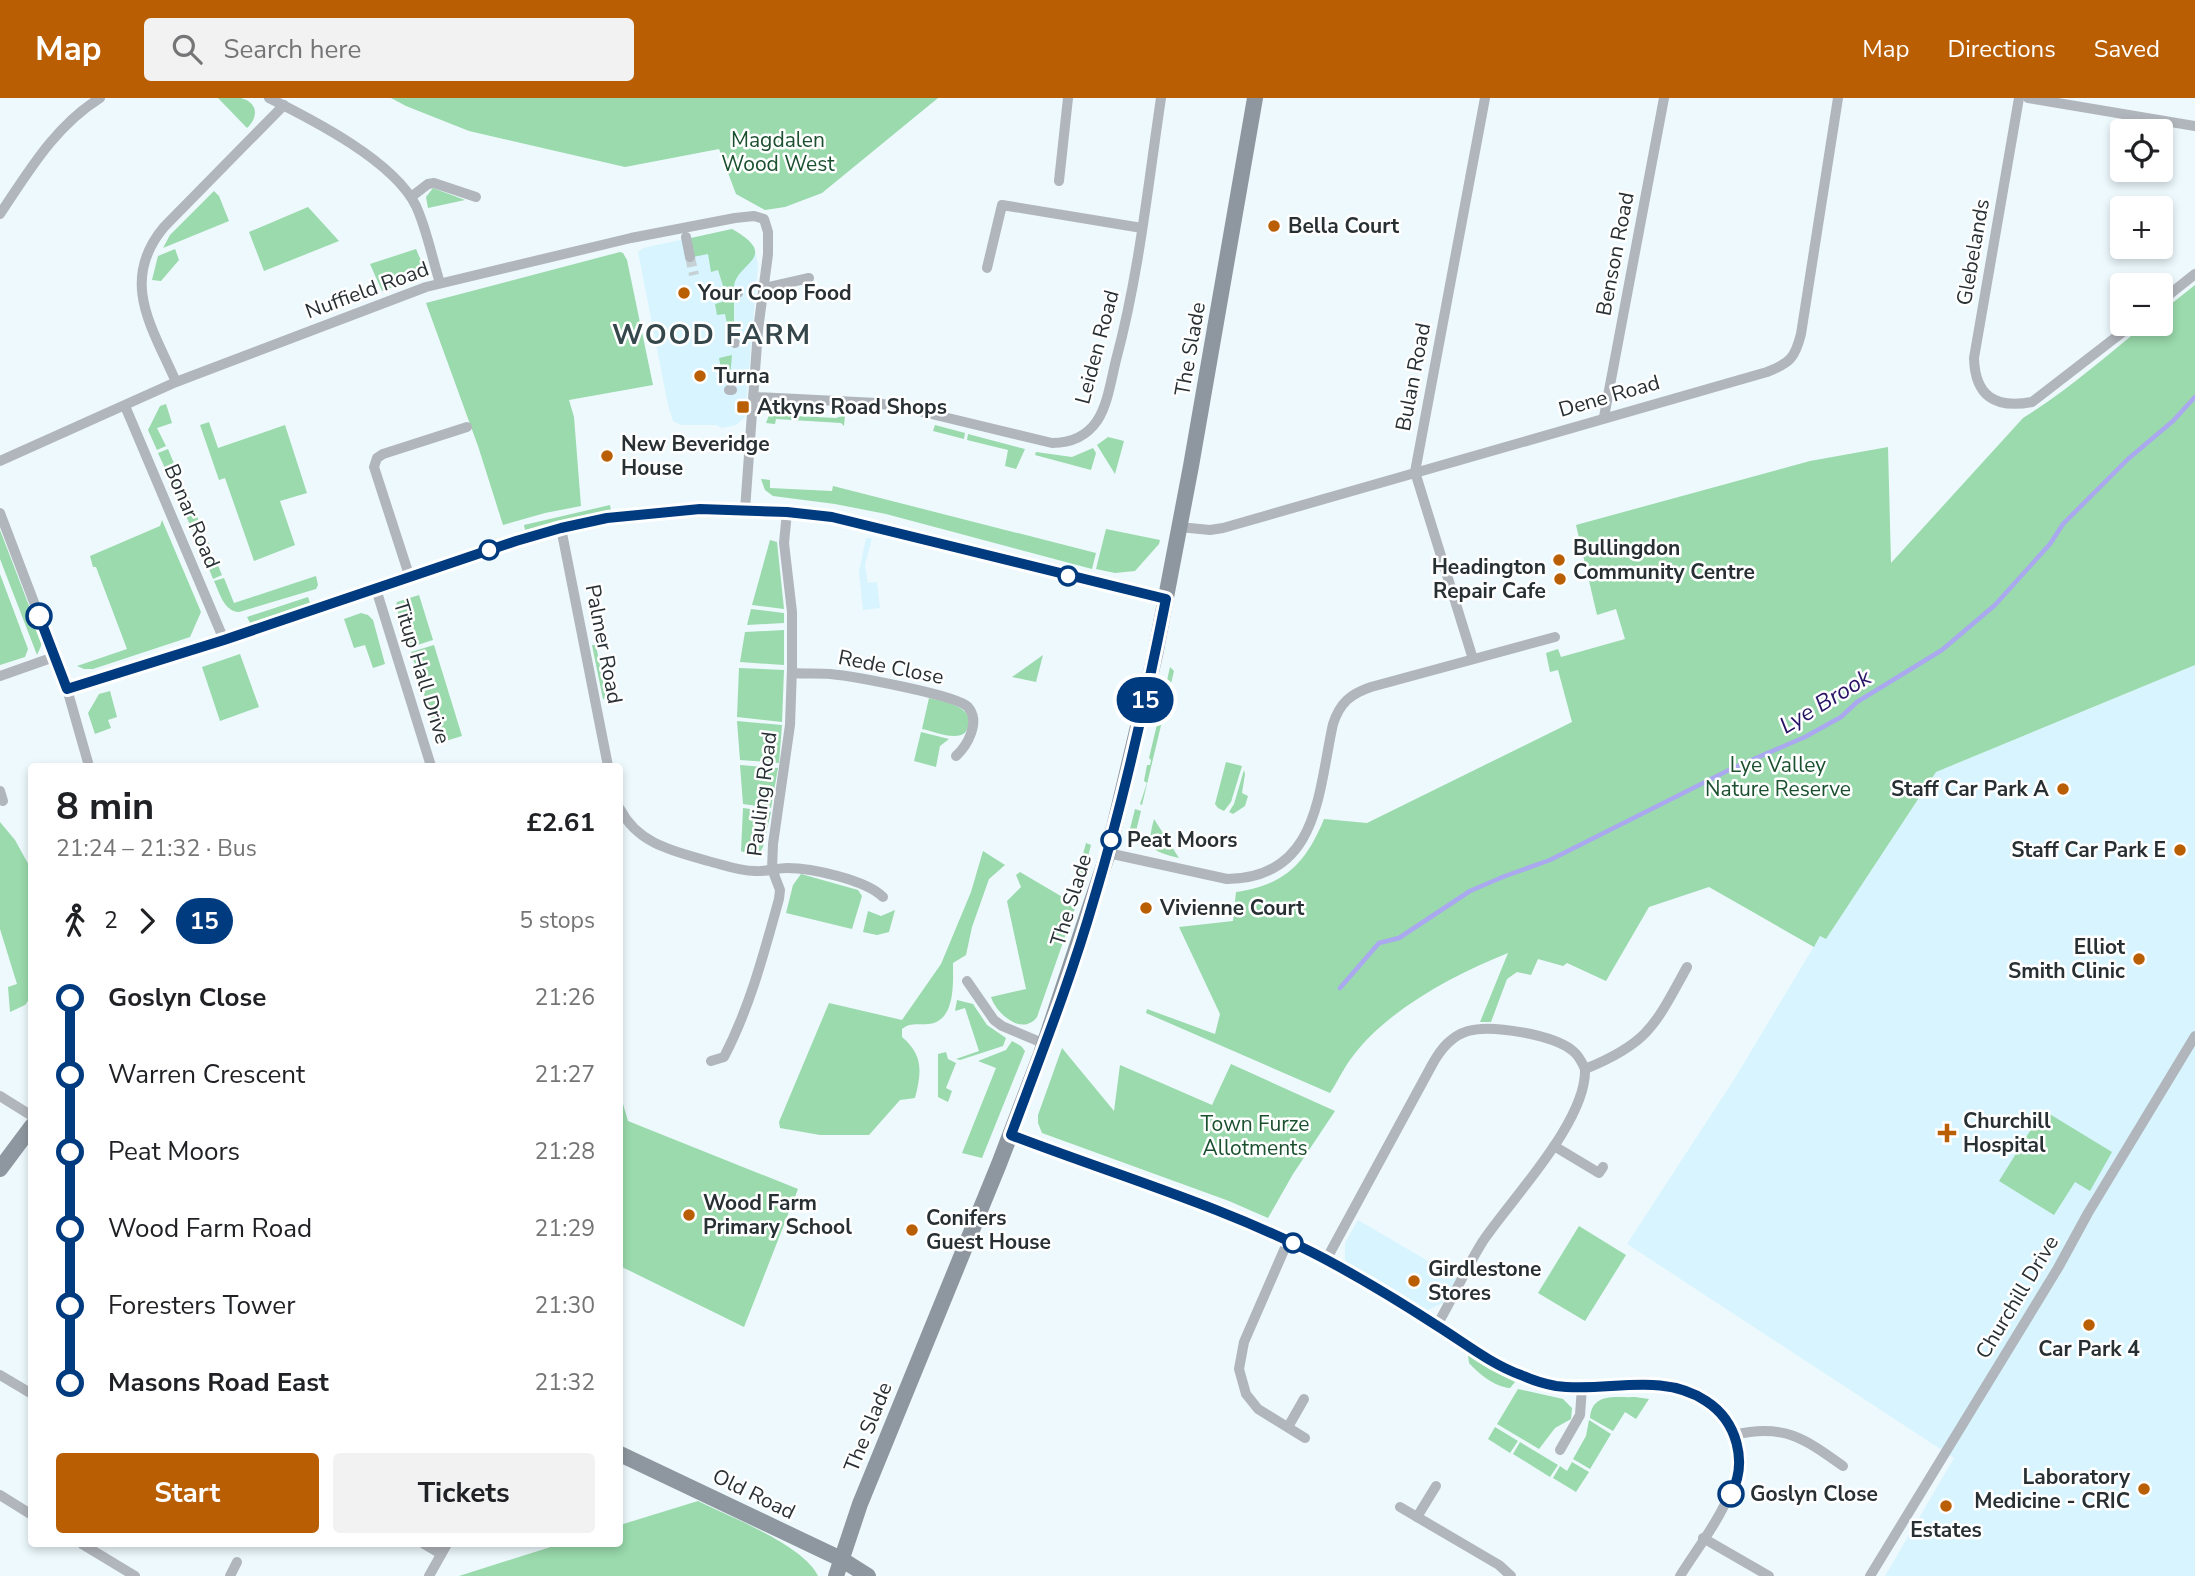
<!DOCTYPE html>
<html lang="en">
<head>
<meta charset="utf-8">
<style>
	body { margin:0; font-family:"Nunito Sans",sans-serif; background:#f2f2f2; color:#202124; height:100vh; display:flex; flex-direction:column; font-size:26px; white-space:nowrap }
	* { box-sizing:border-box; margin:0 }
	p { font-size:23px; color:#757577 }
	.icon { flex:none; width:38px; height:38px; fill:none; stroke:currentColor; stroke-width:2; stroke-linecap:round; stroke-linejoin:round }
	.map { position:relative; flex:1; overflow:hidden }
	.side { position:absolute; left:28px; top:665px; width:595px; height:784px; display:flex; flex-direction:column; background:#fff; border-radius:7px; box-shadow:0 4px 10px #0003 }
	.side>* { flex:none }
	.badge { padding:0 14px; border-radius:23px; font-size:24px; line-height:46px }
	.tools { position:absolute; left:2110px; top:21px; display:grid; gap:14px }
	.tools a { display:grid; place-items:center; width:63px; height:63px; border-radius:7px; background:#fff; box-shadow:0 4px 10px #0003; font-size:35px }
	.map>.badge { position:absolute; translate:-50% -50%; box-shadow:0 0 0 4px #fff }
	.legs { display:flex; align-items:center; gap:10px; height:77px; padding:0 28px; font-size:23px }
	.legs p { margin-inline-start:auto }
	.summary { display:flex; align-items:center; justify-content:space-between; height:119px; padding:0 28px }
	h1 { font-size:38px; font-weight:700; line-height:52px }
	.button { display:flex; gap:14px; margin-top:auto; padding:14px 28px }
	.button a { flex:1; height:80px; border-radius:7px; background:#b95e02; color:#fff; font-size:28px; font-weight:700; line-height:80px; text-align:center }
	.button a+a { background:#f2f2f2; color:#202124 }
	ul { padding:0 28px; list-style:none }
	li { display:flex; align-items:center; gap:24px; height:77px; font-size:26px }
	li i { display:grid; place-items:center; width:10px; height:100%; margin:0 9px; background:currentColor }
	li i::after { content:''; width:18px; height:18px; margin:-9px; border:5px solid; border-radius:50%; background:#fff }
	li p { margin-inline-start:auto }
	li:first-child i { background:linear-gradient(#0000 50%,currentColor 0) }
	li:last-child i { background:linear-gradient(currentColor 50%,#0000 0) }
	header { display:flex; align-items:center; gap:42px; box-sizing:border-box; height:98px; padding:0 35px; background:#b95e02; color:#fff }
	header strong { font-size:33px }
	nav { display:flex; gap:38px; margin-inline-start:auto; font-size:24px }
	.search { width:490px; height:63px; background:#f2f2f2; display:flex; align-items:center; gap:18px; box-sizing:border-box; padding:0 24px; border-radius:7px; color:#757577; font-size:26px }
	.map>svg:first-child { display:block }
	.built { fill:#d8f5ff }
	.green { fill:#9adaac }
	.lines { fill:none; stroke-linecap:round; stroke-linejoin:round }
	.stream { stroke:#aaa8ef; stroke-width:4.5 }
	.street-tunnel { stroke:#c6d1d5; stroke-width:10; stroke-dasharray:10 5; stroke-linecap:butt }
	.street { stroke:#b1b6bc; stroke-width:10 }
	.secondary { stroke:#8e969f; stroke-width:16 }
	.line-1-casing { stroke:#fff; stroke-width:16 }
	.line-1 { stroke:#003b80; stroke-width:10 }
	.poi-dot { fill:#b95e02; stroke:#fff; stroke-width:2.5 }
	.stop-1-dot { fill:#fff; stroke:#003b80; stroke-width:3.5 }
	.labels { text-anchor:middle; stroke-width:5; stroke-linejoin:round; paint-order:stroke }
	.park-label { font-size:21px; fill:#1b502f; stroke:#fff }
	.poi-label { font-size:21px; font-weight:bold; fill:#283033; stroke:#fff; text-anchor:start }
	.street-label { font-size:21px; fill:#283033; stroke:#fff }
	.stop-label { font-size:21px; font-weight:bold; fill:#283033; stroke:#fff; text-anchor:start }
	.water-label { font-size:23px; font-style:italic; fill:#271465; stroke:#fff }
	.district-label { font-size:28px; font-weight:bold; letter-spacing:2px; fill:#36474c; stroke:#fff }
</style>
</head>
<body>
<header>
<strong>Map</strong>
<div class="search"><svg class="icon" aria-label="search" viewBox="0 0 24 24"><circle cx="10" cy="10" r="6"/><path d="M15 15l6 6"/></svg>Search here</div>
<nav><a>Map</a><a>Directions</a><a>Saved</a></nav>
</header>
<div class="map">
<svg width="2195" height="1478" viewBox="0 0 2195 1478">
	<rect width="100%" height="100%" fill="#edf9fd"/>
	<!-- built -->
	<g class="built">
		<path d="M732 131 754 149 758 166 745 319 736 327 722 330 716 327H681L673 323 668 307 638 154 643 150Z"/>
		<path d="M866 440H872L865 467 868 485 877 484 880 510 863 512 859 474Z"/>
		<path d="M2195 567V1478H1885L1954 1360 1627 1146 1735 980 1820 838 1826 841 1936 674Z"/>
		<path d="M1358 1122 1457 1180 1445 1204 1426 1213 1345 1166V1145Z"/>
	</g>
	<!-- green -->
	<g class="green">
		<path d="M218 0C225 0 234 0 241 0 259 5 258 20 247 30Z"/>
		<path d="M391 0H938L822 95 785 109 765 112 736 96 719 51 625 69 469 33 406 8Z"/>
		<path d="M433 90 465 102 428 110 426 99Z"/>
		<path d="M214 93 219 98 229 123 163 150 170 137Z"/>
		<path d="M308 109 339 143 264 173 249 134Z"/>
		<path d="M732 131C783 160 734 165 734 190L723 188 718 172 711 174 708 156 693 159 691 140Z"/>
		<path d="M175 151 179 162 161 183 152 182 158 158Z"/>
		<path d="M416 151 422 165 413 182 382 193 370 166Z"/>
		<path d="M620 154 623 155 627 162 653 287 569 302 574 319 581 408 545 415 503 427 478 348 426 205Z"/>
		<path d="M2195 187V567L1936 674 1826 841 1820 838 1814 849 1709 789 1649 809 1606 883 1567 865 1563 868 1538 861 1531 877 1517 874 1507 881 1491 924H1480L1508 855C1455 876 1387 912 1353 958 1344 969 1338 983 1330 995L1146 915 1147 911 1215 936 1220 916 1179 829 1233 823 1236 794C1285 787 1306 765 1324 721L1367 725 1572 624 1558 572 1550 574 1546 555 1558 551 1561 559 1625 541 1616 511 1597 517 1576 427 1810 363 1888 349 1891 465 2023 320C2067 293 2106 258 2146 226H2161V214Z"/>
		<path d="M728 197 734 198V234L729 235 725 216 717 217 715 206 722 204 721 198Z"/>
		<path d="M732 257 730 280 723 281 719 260Z"/>
		<path d="M166 306 172 325 157 330 166 348 157 352 148 332 160 308Z"/>
		<path d="M781 311 796 318 836 320 845 317 844 328 841 325 776 321 775 326 766 325 769 317Z"/>
		<path d="M209 324 218 350 285 327 307 395 280 403 295 447 254 463 225 380 219 382 200 327Z"/>
		<path d="M935 327 965 335 964 341 933 333Z"/>
		<path d="M968 336 1025 351 1016 371 1005 368 1008 352 967 342Z"/>
		<path d="M1108 339 1124 343 1115 376 1097 347Z"/>
		<path d="M1093 350 1096 355 1091 372 1035 357 1036 354 1072 359Z"/>
		<path d="M168 351 178 375 169 379 158 355Z"/>
		<path d="M179 378 190 401 180 405 170 381Z"/>
		<path d="M761 381 770 382V390L832 393 833 388 1096 455 1092 471 886 416 835 406 773 398 765 392Z"/>
		<path d="M191 404 201 428 192 432 182 408Z"/>
		<path d="M610 407 611 413 525 432 524 427Z"/>
		<path d="M162 422 201 514 190 539 93 571H84L77 568 127 551 96 469H93L90 458 160 428Z"/>
		<path d="M202 431 213 455 204 459 193 435Z"/>
		<path d="M1106 431 1160 442 1159 446 1135 473 1115 475 1096 471Z"/>
		<path d="M0 432 41 539V548L37 557 0 461Z"/>
		<path d="M770 442 777 444 784 511 752 507Z"/>
		<path d="M214 458 222 477 213 481 205 461Z"/>
		<path d="M0 476 28 551 25 559 0 567Z"/>
		<path d="M316 478 318 487 316 491 239 514C224 513 220 496 214 483L224 480 234 505Z"/>
		<path d="M419 497 433 542 408 550 396 508 397 504Z"/>
		<path d="M308 499 310 505 250 525 247 519Z"/>
		<path d="M751 511 784 515V525L747 527Z"/>
		<path d="M361 515 368 517 373 522 385 566 373 570 365 547 354 550 344 521Z"/>
		<path d="M784 532V567L740 564 745 534Z"/>
		<path d="M434 547 462 638 439 645 411 554Z"/>
		<path d="M592 547H596L606 600 603 601Z"/>
		<path d="M240 556 259 609 220 623 202 569Z"/>
		<path d="M1043 557 1036 584 1012 579Z"/>
		<path d="M1170 569 1174 573 1142 707 1140 706 1147 685 1144 683 1147 667H1150L1151 662 1149 660 1163 601H1166L1167 596H1164Z"/>
		<path d="M739 570 784 572 782 624 737 619Z"/>
		<path d="M110 593 117 619 108 622 111 630 95 636 88 615 99 596Z"/>
		<path d="M929 600C944 604 975 608 968 629 967 633 964 636 961 637 950 641 933 633 922 631Z"/>
		<path d="M737 623 782 627 779 665 740 662Z"/>
		<path d="M921 634 949 641 940 648 936 669 914 663Z"/>
		<path d="M1226 664 1242 668 1231 704 1224 713 1218 710 1215 706Z"/>
		<path d="M740 667 778 670 771 710 743 706Z"/>
		<path d="M1244 672 1245 676 1242 695 1248 698 1245 708 1233 716 1229 714 1234 706Z"/>
		<path d="M743 710 771 714 763 749 757 759 741 753Z"/>
		<path d="M1135 711 1141 713 1134 741 1127 743Z"/>
		<path d="M1154 721 1179 760C1150 753 1146 750 1154 721Z"/>
		<path d="M0 724 15 742 31 771V899L25 907 10 914 8 889 17 886 0 831Z"/>
		<path d="M1086 745 1091 747 1081 786 1077 779Z"/>
		<path d="M983 753 1005 767 989 781 972 829 966 857 953 865C953 884 956 924 928 926 918 927 910 924 902 931V939C923 957 922 973 915 1000L900 1002 869 1037H820L780 1030 779 1024 829 905 902 922 941 866 971 794Z"/>
		<path d="M1020 774 1076 807 1037 919C1022 939 996 915 991 899L1026 891 1007 803 1021 789 1016 777Z"/>
		<path d="M801 776 858 792 862 798 852 831 786 815 793 787Z"/>
		<path d="M895 812 889 834 877 837 863 834 868 813 881 818Z"/>
		<path d="M957 902 973 906 987 927 1006 940 1003 948 960 962 956 961 979 953 965 910 955 913Z"/>
		<path d="M1012 943 1021 948 1025 953 982 1060 962 1055 996 970 978 963 1006 952Z"/>
		<path d="M1062 950 1114 1013 1120 967 1212 1007 1231 966 1335 1013 1293 1076 1268 1120 1229 1103 1042 1035 1038 1025V1017Z"/>
		<path d="M946 954 948 961 956 965 946 990 952 993 948 1004 938 999V956Z"/>
		<path d="M620 996 628 1023 798 1091 744 1229 620 1168Z"/>
		<path d="M2043 1012 2112 1054 2090 1093 2075 1084 2054 1117 1999 1083Z"/>
		<path d="M1579 1128 1626 1157 1585 1223 1538 1195Z"/>
		<path d="M1468 1257 1489 1271 1515 1284 1510 1290C1495 1289 1479 1276 1469 1265Z"/>
		<path d="M1518 1291 1563 1301 1572 1310 1571 1321 1555 1330 1539 1351 1497 1326Z"/>
		<path d="M1635 1299 1649 1301 1636 1321 1625 1314 1613 1333 1590 1320C1592 1294 1616 1300 1635 1299Z"/>
		<path d="M1589 1322 1611 1336 1590 1371 1573 1361 1586 1338Z"/>
		<path d="M1495 1329 1518 1343 1510 1355 1488 1341Z"/>
		<path d="M1520 1344 1558 1367 1550 1379 1513 1356Z"/>
		<path d="M1572 1364 1589 1374 1576 1394 1553 1380 1560 1368 1567 1373Z"/>
		<path d="M698 1403C730 1419 804 1447 818 1478H459L560 1446H620V1427Z"/>
	</g>
	<g class="lines">
		<!-- stream -->
		<path class="stream" d="M1340 890 1379 845 1399 840 1470 793 1505 778 1550 762 1733 670 1805 639 1841 619 1857 604 1942 552 1995 507 2050 446 2063 426 2128 361 2173 323 2195 299"/>
		<!-- street-tunnel -->
		<path class="street-tunnel" d="M690 159 694 177"/>
		<!-- street -->
		<g class="street">
			<path d="M269 0C313 22 394 63 416 108 427 132 432 160 440 185"/>
			<path d="M2019 0 1974 260C1975 298 1995 311 2032 304L2133 226"/>
			<path d="M2028 0 2195 28"/>
			<path d="M1059 83 1068 0"/>
			<path d="M411 99 428 86 434 85 476 99"/>
			<path d="M0 116C29 73 55 28 100 0"/>
			<path d="M686 139 690 159"/>
			<path d="M987 170 1002 107 1142 130"/>
			<path d="M765 190 809 180"/>
			<path d="M734 195H738"/>
			<path d="M2161 203 2195 176"/>
			<path d="M733 244 735 245"/>
			<path d="M176 284C152 229 119 183 164 129L284 7"/>
			<path d="M729 292H732"/>
			<path d="M755 299 877 305 919 313 1052 345C1070 345 1086 339 1097 323 1108 306 1111 282 1116 262 1139 177 1148 87 1161 0"/>
			<path d="M125 308 224 542"/>
			<path d="M1604 319 1664 0"/>
			<path d="M0 363 176 284 426 189 631 140 735 120 754 118 764 121 768 134V156L758 232 745 412"/>
			<path d="M0 415 67 591 89 668"/>
			<path d="M1179 429 1210 432 1223 430 1767 274C1790 265 1795 260 1801 236L1838 0"/>
			<path d="M561 430 608 668"/>
			<path d="M410 480 374 369 377 360 383 356 467 329"/>
			<path d="M376 491 431 668"/>
			<path d="M1473 561 1415 374 1485 0"/>
			<path d="M792 575C805 576 818 575 830 576 852 578 957 597 968 609 981 624 967 648 956 658"/>
			<path d="M0 578 54 559"/>
			<path d="M67 591 376 491 516 443 607 420 674 412H745L832 419 1165 501"/>
			<path d="M0 693 3 703"/>
			<path d="M620 711C638 746 673 753 708 763 724 767 739 773 755 773 766 774 777 770 787 770 812 770 866 782 883 799"/>
			<path d="M1108 755 1227 781C1319 780 1318 694 1333 626 1340 605 1350 596 1371 589L1555 539"/>
			<path d="M967 883 994 922 1002 928 1045 946"/>
			<path d="M711 963 724 959C750 909 764 855 779 801L780 792 772 771 773 746 790 627 792 570V514L784 445 787 414"/>
			<path d="M1585 971C1649 945 1655 927 1687 869"/>
			<path d="M0 998 32 1018"/>
			<path d="M1011 1037C1116 1077 1226 1108 1326 1162 1364 1182 1403 1205 1440 1229 1466 1246 1491 1266 1521 1278 1532 1282 1545 1287 1557 1288 1614 1295 1690 1267 1729 1326 1760 1375 1705 1437 1680 1478"/>
			<path d="M1554 1048 1599 1075 1603 1069"/>
			<path d="M1288 1143 1244 1244 1239 1271 1246 1296 1258 1311 1305 1340"/>
			<path d="M1326 1162 1433 965C1441 951 1451 938 1468 933 1492 926 1554 937 1573 953 1579 958 1582 964 1585 971 1587 1023 1512 1100 1483 1143 1466 1170 1453 1200 1437 1227"/>
			<path d="M0 1277 32 1296"/>
			<path d="M1288 1329 1304 1301"/>
			<path d="M1734 1337C1783 1325 1804 1340 1843 1368"/>
			<path d="M1560 1352 1580 1317 1582 1289"/>
			<path d="M0 1397 32 1417"/>
			<path d="M1400 1409 1499 1467 1511 1478"/>
			<path d="M1417 1419 1436 1388"/>
			<path d="M1703 1440 1769 1478"/>
			<path d="M82 1446 135 1478"/>
			<path d="M424 1446 441 1456"/>
			<path d="M230 1478 237 1464"/>
			<path d="M429 1478 447 1446"/>
			<path d="M1870 1478 2058 1170 2088 1115 2195 938"/>
		</g>
		<!-- secondary -->
		<g class="secondary">
			<path d="M0 1071 32 1028"/>
			<path d="M620 1356 841 1461 868 1478"/>
			<path d="M836 1478 860 1406 999 1066 1041 956 1108 755 1155 557 1191 368 1255 0"/>
		</g>
	</g>
	<g class="lines">
		<!-- line-1 casing -->
		<g class="line-1-casing">
			<path id="line-1" d="M39 518 67 591 224 542 516 443 561 430 607 420 700 411 787 414 832 419 1166 501C1146 602 1124 702 1094 801 1071 881 1040 959 1011 1037 1115 1077 1226 1109 1325 1161 1364 1182 1402 1205 1439 1229 1466 1246 1491 1266 1521 1277 1532 1282 1544 1286 1556 1288 1606 1295 1661 1273 1706 1303 1737 1323 1748 1364 1731 1396"/>
		</g>
		<!-- line-1 -->
		<use href="#line-1" class="line-1"/>
	</g>
	<!-- markers -->
	<g class="poi-dot">
		<circle cx="1274" cy="128" r="7"/>
		<circle cx="684" cy="195" r="7"/>
		<circle cx="700" cy="278" r="7"/>
		<rect x="736" y="302" width="14" height="14" rx="3.5"/>
		<circle cx="607" cy="358" r="7"/>
		<circle cx="1559" cy="462" r="7"/>
		<circle cx="1560" cy="481" r="7"/>
		<circle cx="2063" cy="691" r="7"/>
		<circle cx="2180" cy="752" r="7"/>
		<circle cx="1146" cy="810" r="7"/>
		<circle cx="2139" cy="861" r="7"/>
		<path d="M1943.5 1024.5h7v7h7v7h-7v7h-7v-7h-7v-7h7z"/>
		<circle cx="689" cy="1117" r="7"/>
		<circle cx="912" cy="1132" r="7"/>
		<circle cx="1414" cy="1183" r="7"/>
		<circle cx="2089" cy="1227" r="7"/>
		<circle cx="2144" cy="1391" r="7"/>
		<circle cx="1946" cy="1408" r="7"/>
	</g>
	<g class="stop-1-dot">
		<circle cx="489" cy="452" r="9"/>
		<circle cx="1068" cy="478" r="9"/>
		<circle cx="39" cy="518" r="12"/>
		<circle cx="1111" cy="742" r="9"/>
		<circle cx="1293" cy="1145" r="9"/>
		<circle cx="1731" cy="1396" r="12"/>
	</g>
	<g class="labels">
		<!-- park labels -->
		<g class="park-label">
			<text x="778" y="49">Magdalen<tspan x="778" dy="24">Wood West</tspan></text>
			<text x="1778" y="674">Lye Valley<tspan x="1778" dy="24">Nature Reserve</tspan></text>
			<text x="1255" y="1033">Town Furze<tspan x="1255" dy="24">Allotments</tspan></text>
		</g>
		<!-- poi labels -->
		<g class="poi-label">
			<text x="1288" y="135">Bella Court</text>
			<text x="698" y="202">Your Coop Food</text>
			<text x="714" y="285">Turna</text>
			<text x="757" y="316">Atkyns Road Shops</text>
			<text x="621" y="353">New Beveridge<tspan x="621" dy="24">House</tspan></text>
			<text x="1573" y="457">Bullingdon<tspan x="1573" dy="24">Community Centre</tspan></text>
			<text x="1546" y="476" text-anchor="end">Headington<tspan x="1546" dy="24">Repair Cafe</tspan></text>
			<text x="2049" y="698" text-anchor="end">Staff Car Park A</text>
			<text x="2166" y="759" text-anchor="end">Staff Car Park E</text>
			<text x="1160" y="817">Vivienne Court</text>
			<text x="2125" y="856" text-anchor="end">Elliot<tspan x="2125" dy="24">Smith Clinic</tspan></text>
			<text x="1963" y="1030">Churchill<tspan x="1963" dy="24">Hospital</tspan></text>
			<text x="703" y="1112">Wood Farm<tspan x="703" dy="24">Primary School</tspan></text>
			<text x="926" y="1127">Conifers<tspan x="926" dy="24">Guest House</tspan></text>
			<text x="1428" y="1178">Girdlestone<tspan x="1428" dy="24">Stores</tspan></text>
			<text x="2089" y="1258" text-anchor="middle">Car Park 4</text>
			<text x="2130" y="1386" text-anchor="end">Laboratory<tspan x="2130" dy="24">Medicine - CRIC</tspan></text>
			<text x="1946" y="1439" text-anchor="middle">Estates</text>
		</g>
		<!-- street labels -->
		<g class="street-label">
			<text transform="translate(1973 154) rotate(-80)" y="7">Glebelands</text>
			<text transform="translate(1615 156) rotate(-79)" y="7">Benson Road</text>
			<text transform="translate(367 192) rotate(-20)" y="7">Nuffield Road</text>
			<text transform="translate(1097 249) rotate(-75)" y="7">Leiden Road</text>
			<text transform="translate(1190 251) rotate(-80)" y="7">The Slade</text>
			<text transform="translate(1413 279) rotate(-79)" y="7">Bulan Road</text>
			<text transform="translate(1609 298) rotate(-16)" y="7">Dene Road</text>
			<text transform="translate(192 418) rotate(67)" y="7">Bonar Road</text>
			<text transform="translate(604 546) rotate(79)" y="7">Palmer Road</text>
			<text transform="translate(891 569) rotate(11)" y="7">Rede Close</text>
			<text transform="translate(422 574) rotate(73)" y="7">Titup Hall Drive</text>
			<text transform="translate(762 696) rotate(-83)" y="7">Pauling Road</text>
			<text transform="translate(1071 802) rotate(-73)" y="7">The Slade</text>
			<text transform="translate(2017 1199) rotate(-59)" y="7">Churchill Drive</text>
			<text transform="translate(868 1329) rotate(-68)" y="7">The Slade</text>
			<text transform="translate(754 1396) rotate(26)" y="7">Old Road</text>
		</g>
		<!-- stop labels -->
		<g class="stop-label">
			<text x="1127" y="749">Peat Moors</text>
			<text x="1750" y="1403">Goslyn Close</text>
		</g>
		<!-- water labels -->
		<g class="water-label">
			<text transform="translate(1825 603) rotate(-31)" y="8">Lye Brook</text>
		</g>
		<!-- district labels -->
		<g class="district-label">
			<text x="712" y="246">WOOD FARM</text>
		</g>
	</g>
</svg>
<div class="tools">
<a><svg class="icon" aria-label="locate" viewBox="0 0 24 24"><circle cx="12" cy="12" r="6"/><path d="M12 2v4M12 18v4M2 12h4M18 12h4"/></svg></a>
<a>+</a>
<a>−</a>
</div>
<b class="badge" style="left:1145px;top:602px;background:#003b80;color:#fff">15</b>
<section class="side">
<div class="summary"><div><h1>8 min</h1><p>21:24 – 21:32 · Bus</p></div><b>£2.61</b></div>
<div class="legs"><svg class="icon" aria-label="walk" viewBox="0 0 24 24"><circle cx="13" cy="4" r="2"/><path d="M13 8l-2 6 4 7M11 14l-3 7M7 12l3-4h3l4 4"/></svg>2<svg class="icon" aria-label="forward" viewBox="0 0 24 24"><path d="M9 5l7 7-7 7"/></svg><b class="badge" style="background:#003b80;color:#fff">15</b><p>5 stops</p></div>
<ul>
<li><i style="color:#003b80"></i><b>Goslyn Close</b><p>21:26</p></li>
<li><i style="color:#003b80"></i><span>Warren Crescent</span><p>21:27</p></li>
<li><i style="color:#003b80"></i><span>Peat Moors</span><p>21:28</p></li>
<li><i style="color:#003b80"></i><span>Wood Farm Road</span><p>21:29</p></li>
<li><i style="color:#003b80"></i><span>Foresters Tower</span><p>21:30</p></li>
<li><i style="color:#003b80"></i><b>Masons Road East</b><p>21:32</p></li>
</ul>
<div class="button"><a>Start</a><a>Tickets</a></div>
</section>
</div>
</body>
</html>
